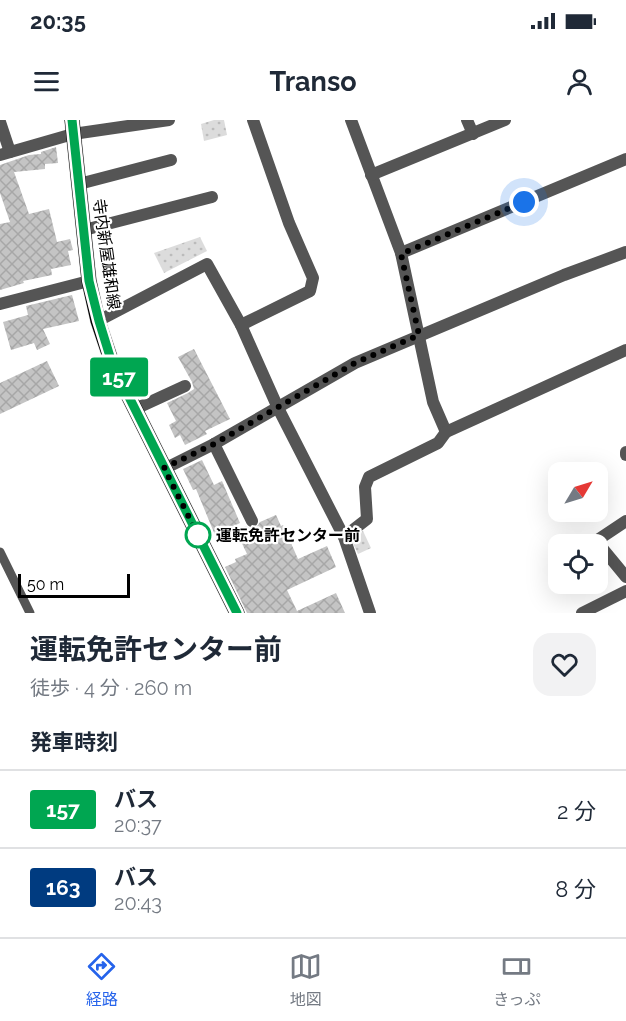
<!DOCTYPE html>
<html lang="ja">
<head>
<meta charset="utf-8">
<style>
	body { margin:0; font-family:Raleway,"Noto Sans JP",sans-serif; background:#f2f2f3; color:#1f2937; height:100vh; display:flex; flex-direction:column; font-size:22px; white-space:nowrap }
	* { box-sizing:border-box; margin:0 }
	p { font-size:20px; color:#747a83 }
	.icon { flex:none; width:33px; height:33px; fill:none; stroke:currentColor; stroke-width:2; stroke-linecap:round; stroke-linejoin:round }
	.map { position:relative; height:493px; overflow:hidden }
	.side { display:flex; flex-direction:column; background:#fff; flex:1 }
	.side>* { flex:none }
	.badge { padding:0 12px; border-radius:4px; font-size:21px; line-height:39px }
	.needle { width:39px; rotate:52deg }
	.buttons { position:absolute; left:548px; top:342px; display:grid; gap:12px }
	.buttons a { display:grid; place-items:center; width:60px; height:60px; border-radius:12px; background:#fff; box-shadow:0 6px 24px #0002; font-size:30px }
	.scale { position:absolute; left:18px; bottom:15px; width:112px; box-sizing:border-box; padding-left:6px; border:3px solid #000; border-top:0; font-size:16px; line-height:21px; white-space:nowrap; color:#000; -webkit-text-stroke:4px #fff; paint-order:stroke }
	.you { position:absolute; width:30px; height:30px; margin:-15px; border:4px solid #fff; border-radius:50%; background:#1a73e8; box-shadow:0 0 0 9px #1a73e833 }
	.map>.badge { position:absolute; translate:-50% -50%; box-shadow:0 0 0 3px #fff }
	h2 { padding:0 30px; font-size:22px; line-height:54px }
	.round { display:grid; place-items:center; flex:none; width:63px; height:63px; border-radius:18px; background:#f2f2f3 }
	.summary { display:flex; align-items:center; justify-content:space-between; height:102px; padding:0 30px }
	h1 { font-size:28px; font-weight:700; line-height:45px }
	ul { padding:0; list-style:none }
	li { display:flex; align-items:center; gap:18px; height:78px; padding:0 30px; border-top:2px solid #e0e1e3 }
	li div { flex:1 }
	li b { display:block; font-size:22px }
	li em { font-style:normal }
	li .badge { min-width:66px; font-weight:700; text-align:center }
	.status { display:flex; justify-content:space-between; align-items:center; height:42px; padding:0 30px; background:#fff; direction:ltr }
	.status svg { height:16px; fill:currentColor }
	header { display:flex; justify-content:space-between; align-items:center; height:78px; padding:0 30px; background:#fff; font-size:27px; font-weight:700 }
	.menu { display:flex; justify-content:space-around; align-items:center; height:84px; border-top:2px solid #e0e1e3; background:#fff; font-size:16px; color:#747a83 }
	.menu a { display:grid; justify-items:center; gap:3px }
	.menu .selected { color:#2563eb }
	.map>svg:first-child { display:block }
	.grass { fill:url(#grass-dots) }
	.building { fill:url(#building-cross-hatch) }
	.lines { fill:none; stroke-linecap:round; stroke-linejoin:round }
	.primary-casing { stroke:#dbdbdb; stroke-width:16 }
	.service { stroke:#555; stroke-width:9 }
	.minor { stroke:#555; stroke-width:12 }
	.primary { stroke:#000; stroke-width:15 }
	.line-casing { stroke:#fff; stroke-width:14 }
	.line { stroke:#00a651; stroke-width:9 }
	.walk { stroke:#000; stroke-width:6; stroke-dasharray:0 10.8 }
	.stop-dot { fill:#fff; stroke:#00a651; stroke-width:3 }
	.labels { text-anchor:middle; stroke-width:4.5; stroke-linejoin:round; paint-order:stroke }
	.street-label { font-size:16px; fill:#000; stroke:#fff }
	.stop-label { font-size:16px; font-weight:bold; fill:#000; stroke:#fff; text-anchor:start }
</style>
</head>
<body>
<div class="status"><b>20:35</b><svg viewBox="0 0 49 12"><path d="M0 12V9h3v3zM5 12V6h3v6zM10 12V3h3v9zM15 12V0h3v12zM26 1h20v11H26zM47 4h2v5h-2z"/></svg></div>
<header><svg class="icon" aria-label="menu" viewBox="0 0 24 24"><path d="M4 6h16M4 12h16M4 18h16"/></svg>Transo<svg class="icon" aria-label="person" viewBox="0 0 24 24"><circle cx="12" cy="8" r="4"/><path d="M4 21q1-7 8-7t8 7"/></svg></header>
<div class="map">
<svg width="626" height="493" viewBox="0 0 626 493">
	<defs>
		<pattern id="grass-dots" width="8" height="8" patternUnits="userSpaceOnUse" patternTransform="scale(1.5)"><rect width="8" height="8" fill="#dcdcdc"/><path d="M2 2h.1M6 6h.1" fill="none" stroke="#bbb" stroke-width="1.8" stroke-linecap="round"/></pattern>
		<pattern id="building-cross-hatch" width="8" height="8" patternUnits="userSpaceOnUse" patternTransform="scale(1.5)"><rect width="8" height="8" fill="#c4c4c4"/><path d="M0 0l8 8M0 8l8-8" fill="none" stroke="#a7a7a7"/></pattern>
	</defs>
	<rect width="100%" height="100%" fill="#fff"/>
	<!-- grass -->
	<g class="grass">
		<path d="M214 0H224L227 15 204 21 201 4Z"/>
		<path d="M200 117 207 131 164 153 154 133Z"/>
		<path d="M363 411 371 428 358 434 350 417Z"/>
	</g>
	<!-- building -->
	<g class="building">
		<path d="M56 27 58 43 45 44V49L14 52 29 94 49 89 57 122 70 119 73 130 68 131 71 145 51 149 52 155 23 161 24 163 0 170V104L10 102 0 73V45L29 35 41 34V32Z"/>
		<path d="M72 175 79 201 43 209 50 224 37 230 34 223 11 230 3 202 28 195 26 186Z"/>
		<path d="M194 229 230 299 205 311 207 314 185 325 180 315 175 318 169 305 176 301 167 283 188 273 194 269 192 262 178 237Z"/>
		<path d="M47 241 59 266 0 294V263Z"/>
		<path d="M202 340 214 365 222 361 240 403 215 415 196 369 193 370 183 349Z"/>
		<path d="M276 395 281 406 283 405 298 439 327 426 336 447 287 470 297 491 336 473 345 493H247L225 447 236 442 235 439 247 434 236 411 246 406 251 409H255L260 402Z"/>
	</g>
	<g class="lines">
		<!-- primary casing -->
		<g class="primary-casing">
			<path id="primary" d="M72 0 89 161 98 201 112 243 237 493"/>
		</g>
		<!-- service -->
		<path class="service" d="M0 432 30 493"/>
		<!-- minor -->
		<g class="minor">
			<path d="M351 0 401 133 433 282 446 312 626 230"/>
			<path d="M467 0 473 14"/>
			<path d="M0 2 10 32"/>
			<path d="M0 35 73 14 169 0"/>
			<path d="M371 55 505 0"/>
			<path d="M79 64 171 40"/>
			<path d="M84 110 212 77"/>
			<path d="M401 133 626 39"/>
			<path d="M0 184 89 161"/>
			<path d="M98 201 207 144 241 205 278 288 344 417 370 493"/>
			<path d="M241 205 310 171 313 158 289 103 253 0"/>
			<path d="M135 289 185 266"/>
			<path d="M214 324 252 401"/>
			<path d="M626 332V335"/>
			<path d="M164 349 214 324 355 243 564 155 626 132"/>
			<path d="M626 401 599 419 598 423 626 457"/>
			<path d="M344 417 367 399 365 367 369 357 438 323 446 312"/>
			<path d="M582 493 626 471"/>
		</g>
		<!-- primary -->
		<use href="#primary" class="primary"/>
	</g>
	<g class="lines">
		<!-- line casing -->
		<g class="line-casing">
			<path id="line" d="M72 0 89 161 99 201 112 243 237 493"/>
		</g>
		<!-- line -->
		<use href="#line" class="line"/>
		<!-- walk -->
		<path class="walk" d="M198 415 164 348 214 324 355 243 419 215 401 134 524 82"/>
	</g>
	<!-- markers -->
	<circle class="stop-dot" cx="198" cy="415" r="12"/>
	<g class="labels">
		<!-- street labels -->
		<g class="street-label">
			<text transform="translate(107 134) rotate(82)" y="6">寺内新屋雄和線</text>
		</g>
		<!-- stop labels -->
		<g class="stop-label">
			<text x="216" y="421">運転免許センター前</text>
		</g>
	</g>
</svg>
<div class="buttons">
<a><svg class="needle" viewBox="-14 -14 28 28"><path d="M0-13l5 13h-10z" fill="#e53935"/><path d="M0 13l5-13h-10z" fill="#747a83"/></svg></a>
<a><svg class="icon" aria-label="locate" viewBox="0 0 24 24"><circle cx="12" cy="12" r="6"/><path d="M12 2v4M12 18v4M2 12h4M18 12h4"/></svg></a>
</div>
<div class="scale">50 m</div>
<div class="you" style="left:524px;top:82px"></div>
<b class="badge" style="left:119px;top:257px;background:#00a651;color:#fff">157</b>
</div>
<section class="side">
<div class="summary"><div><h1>運転免許センター前</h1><p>徒歩 · 4 分 · 260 m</p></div><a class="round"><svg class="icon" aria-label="heart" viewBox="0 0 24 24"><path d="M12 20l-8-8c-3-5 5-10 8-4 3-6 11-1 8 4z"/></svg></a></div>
<h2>発車時刻</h2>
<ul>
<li><span class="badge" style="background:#00a651;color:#fff">157</span><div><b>バス</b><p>20:37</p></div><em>2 分</em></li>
<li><span class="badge" style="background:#003b80;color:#fff">163</span><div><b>バス</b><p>20:43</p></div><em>8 分</em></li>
</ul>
</section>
<nav class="menu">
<a class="selected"><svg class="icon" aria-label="directions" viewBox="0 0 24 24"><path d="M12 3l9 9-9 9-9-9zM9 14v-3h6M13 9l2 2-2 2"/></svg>経路</a>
<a><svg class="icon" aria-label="map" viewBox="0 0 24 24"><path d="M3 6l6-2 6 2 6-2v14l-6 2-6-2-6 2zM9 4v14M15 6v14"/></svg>地図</a>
<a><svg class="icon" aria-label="tickets" viewBox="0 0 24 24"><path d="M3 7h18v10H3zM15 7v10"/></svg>きっぷ</a>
</nav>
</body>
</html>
